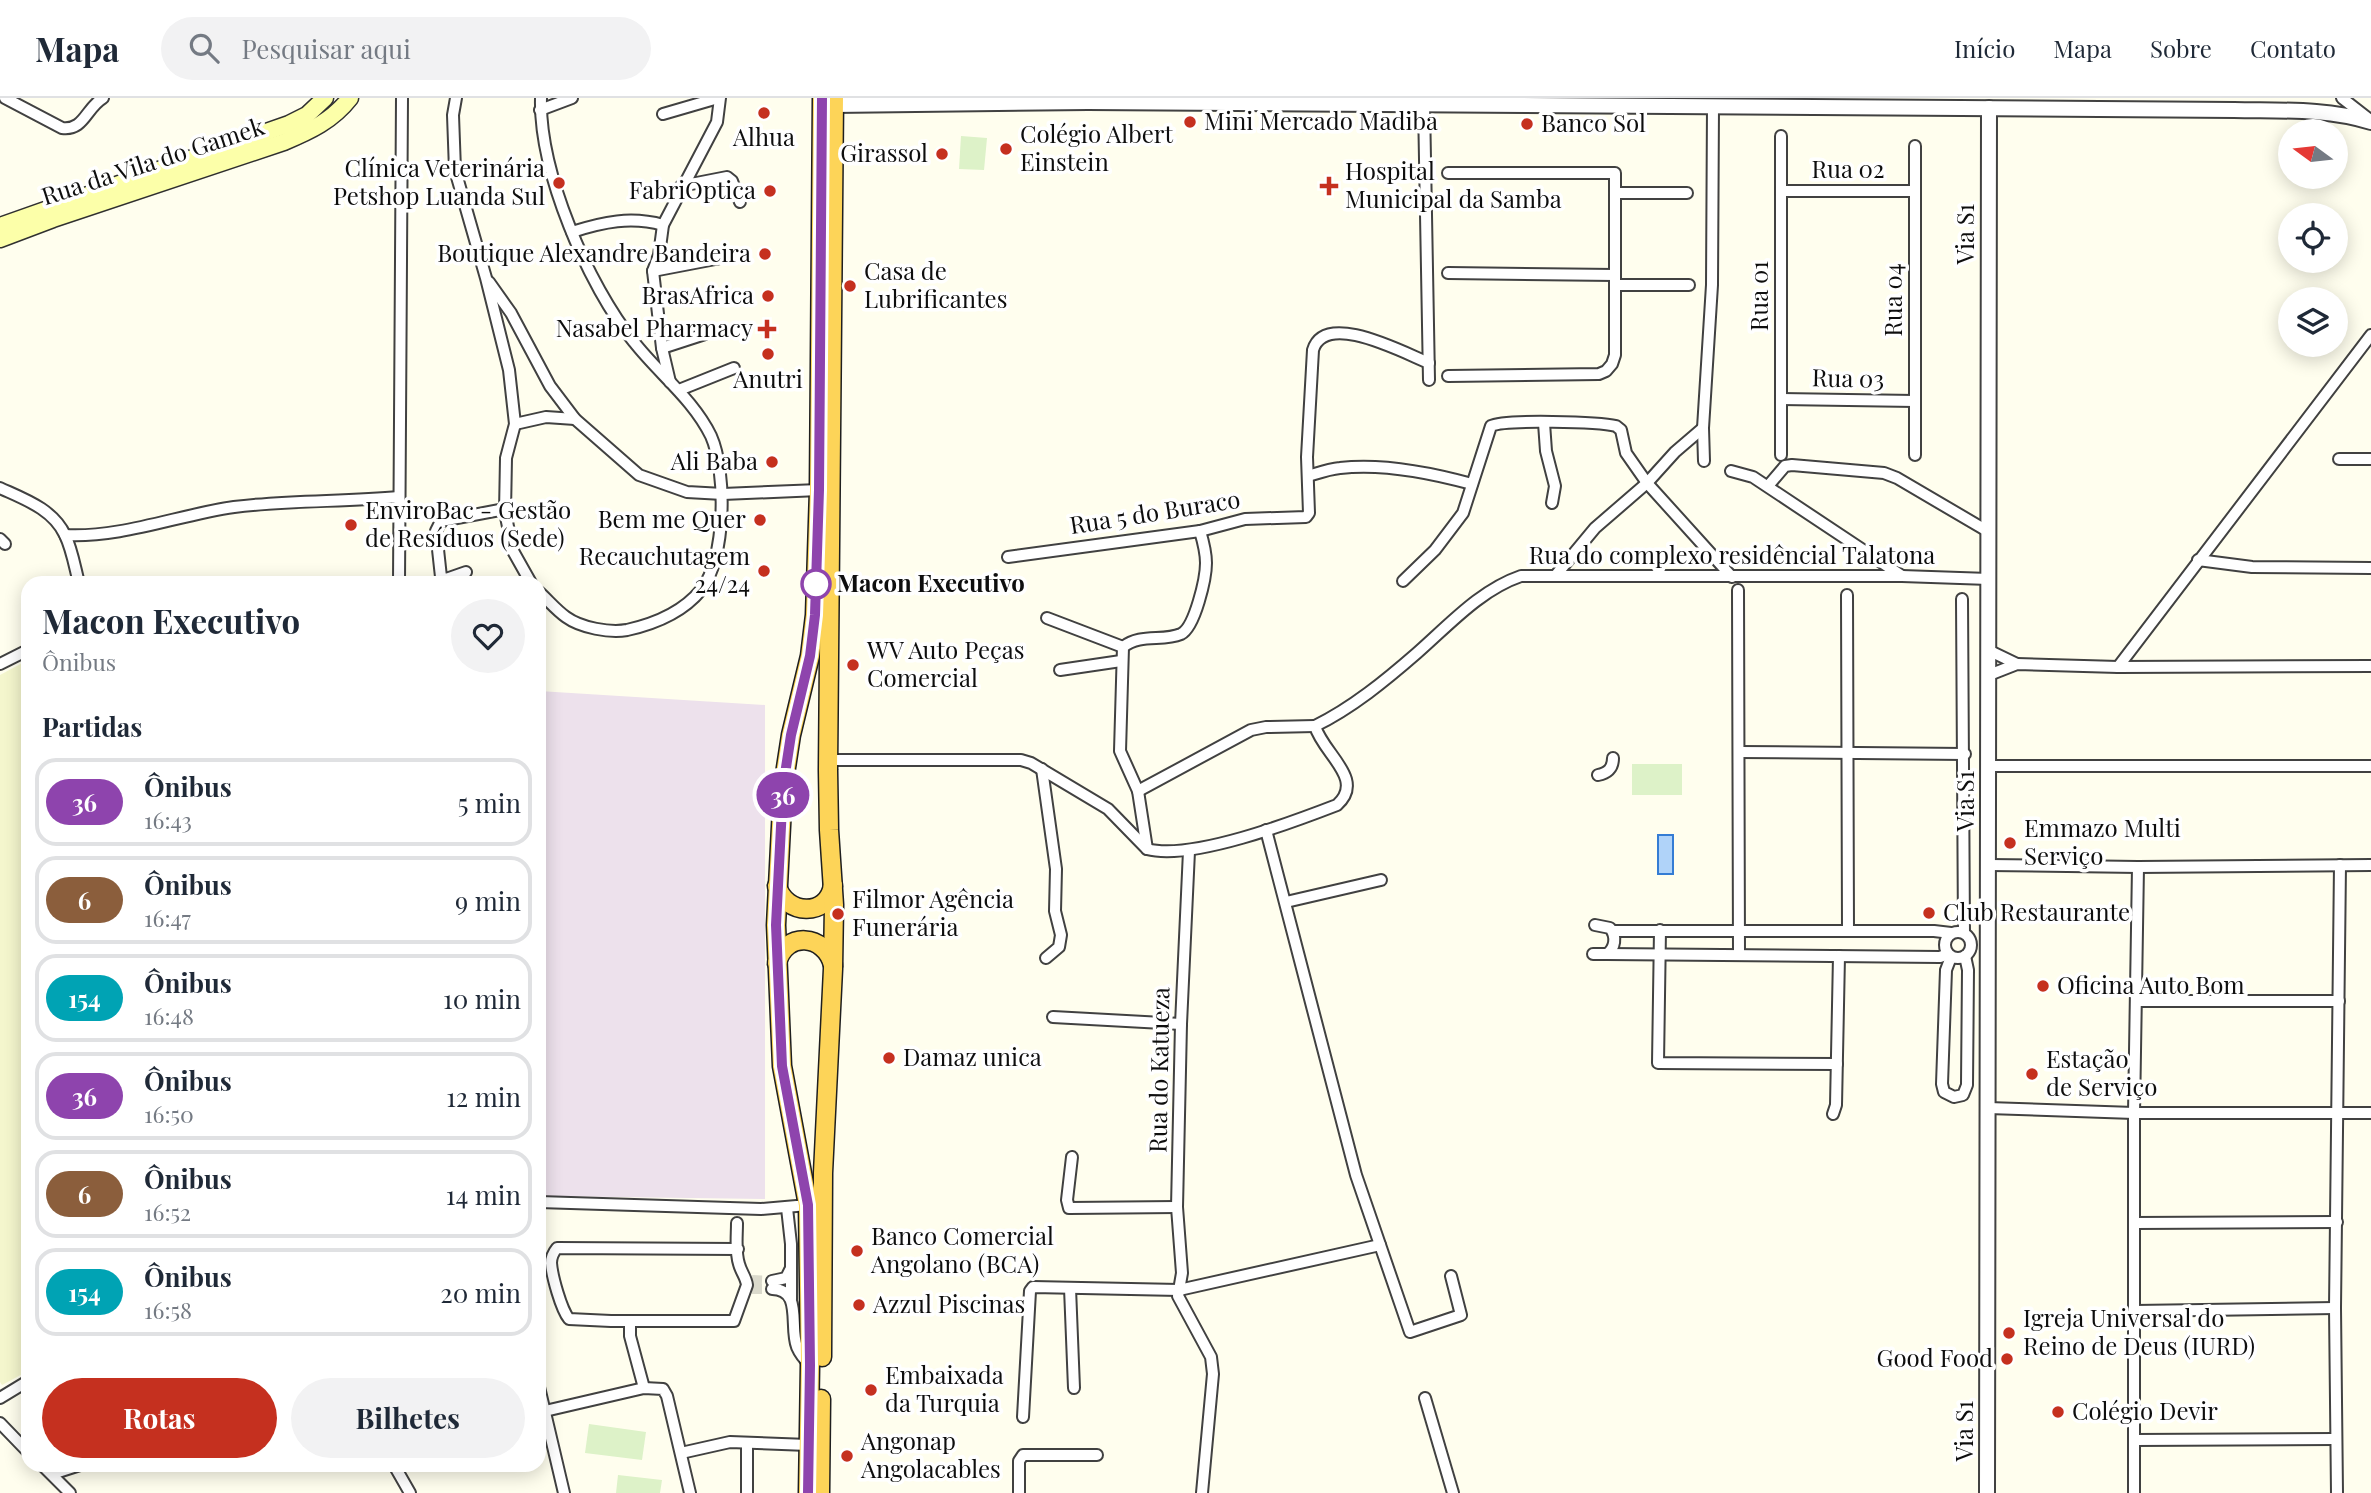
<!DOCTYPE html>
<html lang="pt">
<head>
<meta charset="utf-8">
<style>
	body { margin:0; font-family:"Playfair Display",serif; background:#f2f2f3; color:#1f2937; height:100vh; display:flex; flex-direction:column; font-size:26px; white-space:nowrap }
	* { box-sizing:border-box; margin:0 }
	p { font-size:23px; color:#747a83 }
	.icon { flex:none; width:38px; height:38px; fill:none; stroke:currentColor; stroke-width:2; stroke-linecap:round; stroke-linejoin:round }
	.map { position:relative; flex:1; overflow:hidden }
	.drawer { position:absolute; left:21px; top:478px; width:525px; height:896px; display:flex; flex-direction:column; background:#fff; border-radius:21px; box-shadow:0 4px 18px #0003 }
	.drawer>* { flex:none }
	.badge { padding:0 14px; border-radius:23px; font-size:24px; line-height:46px }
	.needle { width:46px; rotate:285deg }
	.controls { position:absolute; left:2278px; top:21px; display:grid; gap:14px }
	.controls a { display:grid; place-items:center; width:70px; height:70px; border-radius:50%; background:#fff; box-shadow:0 4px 18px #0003; font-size:35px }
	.map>.badge { position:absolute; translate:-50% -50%; box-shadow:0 0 0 4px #fff }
	h2 { padding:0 21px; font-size:26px; line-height:63px }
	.round { display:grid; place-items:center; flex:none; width:74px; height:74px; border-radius:37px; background:#f2f2f3 }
	.summary { display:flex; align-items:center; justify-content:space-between; height:119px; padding:0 21px }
	h1 { font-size:33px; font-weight:700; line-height:52px }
	.cta { display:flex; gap:14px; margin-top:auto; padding:14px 21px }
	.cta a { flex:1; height:80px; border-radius:42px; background:#c5301f; color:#fff; font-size:28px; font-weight:700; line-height:80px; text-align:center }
	.cta a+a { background:#f2f2f3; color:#1f2937 }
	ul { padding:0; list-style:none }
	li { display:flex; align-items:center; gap:21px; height:88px; margin:0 14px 10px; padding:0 7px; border:4px solid #e0e1e3; border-radius:21px }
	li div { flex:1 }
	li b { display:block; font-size:26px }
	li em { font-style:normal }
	li .badge { min-width:77px; font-weight:700; text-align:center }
	header { display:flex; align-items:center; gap:42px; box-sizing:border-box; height:98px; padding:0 35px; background:#fff; border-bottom:2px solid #e0e1e3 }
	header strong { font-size:33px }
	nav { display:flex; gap:38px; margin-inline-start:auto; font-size:24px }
	.search { width:490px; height:63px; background:#f2f2f3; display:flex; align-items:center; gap:18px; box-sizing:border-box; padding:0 24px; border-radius:38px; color:#747a83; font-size:26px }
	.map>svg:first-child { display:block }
	.industrial { fill:#ede1ec }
	.farmland { fill:#f4f6cd }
	.pitch { fill:#ddf2c8 }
	.water { fill:#b0d3f9; stroke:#347cd4; stroke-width:2 }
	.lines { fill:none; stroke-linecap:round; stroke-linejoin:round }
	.minor-tunnel { stroke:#dbdacc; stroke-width:10; stroke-dasharray:10 5; stroke-linecap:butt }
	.minor-casing { stroke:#414141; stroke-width:14 }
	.tertiary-casing { stroke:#414141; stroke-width:18 }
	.secondary-casing { stroke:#303030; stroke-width:19 }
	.trunk-casing { stroke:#1f1f1f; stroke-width:21 }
	.minor { stroke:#fff; stroke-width:10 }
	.tertiary { stroke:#fff; stroke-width:14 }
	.secondary { stroke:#fcffa9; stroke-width:16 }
	.trunk { stroke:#fdd458; stroke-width:18 }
	.line-casing { stroke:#fff; stroke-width:16 }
	.line { stroke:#8e44ad; stroke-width:10 }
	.poi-dot { fill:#c5301f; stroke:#fff; stroke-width:2.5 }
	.stop-dot { fill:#fff; stroke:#8e44ad; stroke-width:3.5 }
	.labels { text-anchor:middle; stroke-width:7; stroke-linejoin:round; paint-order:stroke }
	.poi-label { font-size:24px; fill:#0e0e0e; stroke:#fff; text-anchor:start }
	.street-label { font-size:24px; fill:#0e0e0e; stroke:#fff }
	.stop-label { font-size:24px; font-weight:bold; fill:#0e0e0e; stroke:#fff; text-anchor:start }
</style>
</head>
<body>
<header>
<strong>Mapa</strong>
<div class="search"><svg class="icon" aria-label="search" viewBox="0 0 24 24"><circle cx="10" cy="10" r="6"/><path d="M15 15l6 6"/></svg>Pesquisar aqui</div>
<nav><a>Início</a><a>Mapa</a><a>Sobre</a><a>Contato</a></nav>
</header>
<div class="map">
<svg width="2371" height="1395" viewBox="0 0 2371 1395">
	<rect width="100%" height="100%" fill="#fffeee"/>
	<!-- industrial -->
	<path class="industrial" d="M539 593 765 607V1101L539 1098Z"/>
	<!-- farmland -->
	<path class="farmland" d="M28 562V1273L2 1287 0 1284V577Z"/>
	<!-- pitch -->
	<g class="pitch">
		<path d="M961 38 987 40 984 72 959 71Z"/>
		<rect x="1632" y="666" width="50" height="31"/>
		<path d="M589 1326 646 1334 642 1362 585 1355Z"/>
		<path d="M618 1377 662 1382 660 1395H616Z"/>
	</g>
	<!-- water -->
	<rect class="water" x="1658" y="737" width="15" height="39"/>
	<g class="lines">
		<!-- minor-tunnel -->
		<g class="minor-tunnel">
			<path d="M752 1182 772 1183"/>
			<path d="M752 1191H772"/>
		</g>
		<!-- minor casing -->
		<g class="minor-casing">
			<g id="minor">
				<path d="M5 0 62 30C84 33 86 10 103 0"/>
				<path d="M456 0 453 17 455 72 486 180 509 272 515 326 506 360 505 414 513 453 531 485"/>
				<path d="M2342 0 2369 21"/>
				<path d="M1424 6 1429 282"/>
				<path d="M540 12 572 0"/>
				<path d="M663 16 718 0"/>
				<path d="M1781 38V357"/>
				<path d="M1448 75H1615V257L1612 266 1606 273 1599 276 1448 278"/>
				<path d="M681 88 727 79 732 83 740 104"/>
				<path d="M1781 93H1915"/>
				<path d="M1615 95H1687"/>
				<path d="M572 134C603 124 631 118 663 127"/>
				<path d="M653 173 726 159"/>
				<path d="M1448 175 1615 177"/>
				<path d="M489 184 511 215 550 288 575 321 639 377 687 394 723 396 819 392"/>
				<path d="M1615 187H1689"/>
				<path d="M662 250 705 236"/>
				<path d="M670 284 662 250 653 173 659 157 663 127 717 24 720 0"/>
				<path d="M679 292 734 270"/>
				<path d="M1781 301 1915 303"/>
				<path d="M1544 325 1546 353 1555 388 1552 405"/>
				<path d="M515 326 546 319 575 321"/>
				<path d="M1915 357V48"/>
				<path d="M2339 361H2371"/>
				<path d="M1704 363 1703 330 1712 187 1713 8"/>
				<path d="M1731 373 1753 379 1902 478"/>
				<path d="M1308 378C1318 375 1329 371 1340 370 1382 365 1432 375 1472 386"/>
				<path d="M1768 388 1785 368 1792 367 1884 375 1897 380 1989 434"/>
				<path d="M0 390C24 401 53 411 65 437 72 451 75 470 79 485"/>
				<path d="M65 437C122 440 178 417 234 409 288 402 344 404 399 399"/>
				<path d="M0 441 5 446"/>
				<path d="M1008 459 1200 433 1245 421 1306 419 1309 415 1307 359 1313 252C1325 212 1404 255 1429 265"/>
				<path d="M2198 462 2252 469 2371 470"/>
				<path d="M466 474 446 481 441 479 436 433 441 423 505 411"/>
				<path d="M1556 477 1595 430 1647 385 1675 354 1703 330"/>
				<path d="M1403 483 1435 452 1463 415 1491 328C1504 321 1600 324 1616 328L1621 332 1626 355 1647 385 1732 479"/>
				<path d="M399 485 402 0"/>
				<path d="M1738 492 1739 857"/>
				<path d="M539 494C548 502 556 512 566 519 581 530 610 535 627 532 654 526 683 514 701 492 726 461 727 374 711 338 693 301 659 276 634 244 588 188 539 73 541 0"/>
				<path d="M1847 497 1848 833"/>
				<path d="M1962 501 1964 835"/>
				<path d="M1047 520 1123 549"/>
				<path d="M1990 553 2017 566"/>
				<path d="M0 566 28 552"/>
				<path d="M2118 569 2371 237"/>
				<path d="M1060 572 1121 563"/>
				<path d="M1989 577 2017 566 2118 569 2371 568"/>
				<path d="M1739 654 1965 656"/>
				<path d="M828 662H1021L1031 665 1108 711 1147 751C1191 763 1293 724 1337 707 1366 681 1323 656 1315 628 1352 610 1386 582 1417 555 1449 527 1480 492 1521 478H1902L1989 481"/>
				<path d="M1989 668H2371"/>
				<path d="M1042 671 1056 771 1055 813 1061 837 1059 849 1046 860"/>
				<path d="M1598 677C1608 675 1613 670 1613 660"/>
				<path d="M1138 693 1251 632 1266 629 1315 628"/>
				<path d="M1266 732 1356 1077 1410 1234 1461 1217 1451 1178"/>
				<path d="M1147 751 1138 693 1120 653 1123 549C1141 535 1162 544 1181 536 1195 529 1206 480 1206 465 1206 454 1203 443 1200 433"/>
				<path d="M1189 753 1181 926 1177 1109 1182 1175 1178 1198 1211 1259 1213 1276 1202 1395"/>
				<path d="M1989 767 2138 769 2371 767"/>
				<path d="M1286 804 1381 782"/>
				<path d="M1660 832 1658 965 1837 966"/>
				<path d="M1613 833H1934L1951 835"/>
				<circle cx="1958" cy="847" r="13"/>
				<path d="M1593 856H1607C1615 850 1617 839 1610 830L1595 827"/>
				<path d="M1607 856 1940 859 1948 856"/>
				<path d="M1951 859 1946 872 1942 986 1944 994 1954 999 1963 997 1967 987 1968 872 1965 858"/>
				<path d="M2136 903H2339"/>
				<path d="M1053 919 1181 926"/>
				<path d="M1988 1010 2134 1015H2371"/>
				<path d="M1833 1016 1836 1007 1839 858"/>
				<path d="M1072 1059 1067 1102 1069 1110 1177 1109"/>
				<path d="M539 1104 761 1111 808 1107"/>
				<path d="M787 1110 791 1146V1201"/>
				<path d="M737 1125C737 1138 735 1154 739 1166 741 1174 746 1179 747 1187L734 1223H611L569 1221C561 1211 552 1178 551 1165 551 1159 553 1155 557 1150L738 1151"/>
				<path d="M2134 1125 2337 1124"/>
				<path d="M772 1183 786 1180 790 1172"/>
				<path d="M1070 1190 1074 1290"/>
				<path d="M772 1191C803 1191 789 1229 797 1249 800 1256 805 1262 810 1267"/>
				<path d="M2135 1213 2335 1210"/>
				<path d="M630 1224V1238L644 1290"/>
				<path d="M539 1289 564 1395"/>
				<path d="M0 1300 28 1283"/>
				<path d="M1425 1300 1453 1395"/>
				<path d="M545 1313 644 1290 663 1291 667 1298 690 1395"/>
				<path d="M1023 1319 1030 1193 1033 1189 1179 1192 1380 1147"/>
				<path d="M0 1325 28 1354"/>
				<path d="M2134 1342 2335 1341"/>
				<path d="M681 1355 730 1344 808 1347"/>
				<path d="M42 1367 70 1395"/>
				<path d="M394 1367 410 1395"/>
				<path d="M52 1376 80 1367"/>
				<path d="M747 1395V1345"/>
				<path d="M1019 1395V1363L1023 1357H1097"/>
				<path d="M2134 1395V1015L2138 769"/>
				<path d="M2337 1395 2335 1210 2340 767"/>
			</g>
		</g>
		<!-- tertiary casing -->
		<g class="tertiary-casing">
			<g id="tertiary">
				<path d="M834 7 1088 4 2234 12C2279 13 2327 10 2371 24"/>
				<path d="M1987 1395 1989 10"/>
			</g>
		</g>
		<!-- secondary casing -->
		<g class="secondary-casing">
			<g id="secondary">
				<path d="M0 128 289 26 307 17 325 0"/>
				<path d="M0 141 53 121 284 44C310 33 332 23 350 0"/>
			</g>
		</g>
		<!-- trunk casing -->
		<g class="trunk-casing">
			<g id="trunk">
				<path d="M777 788C785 817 828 820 833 787"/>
				<path d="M777 865C785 833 825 836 833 867"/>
				<path d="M822 1259 823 1075 833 871 834 807 829 732 828 672 834 0"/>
				<path d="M808 1395 810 1267 808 1107 782 968 776 827 783 689 791 637 810 558 815 517 819 392 822 0"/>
				<path d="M820 1395 821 1301"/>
			</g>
		</g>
		<!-- minor -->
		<use href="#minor" class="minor"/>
		<!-- tertiary -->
		<use href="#tertiary" class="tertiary"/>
		<!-- secondary -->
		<use href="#secondary" class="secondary"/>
		<!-- trunk -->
		<use href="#trunk" class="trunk"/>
	</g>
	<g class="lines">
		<!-- line casing -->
		<g class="line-casing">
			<path id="line" d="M808 1395 810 1267 808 1107 782 968 776 827 783 689 791 637 810 558 815 517 819 392 822 0"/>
		</g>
		<!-- line -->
		<use href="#line" class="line"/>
	</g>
	<!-- markers -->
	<g class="poi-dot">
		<circle cx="764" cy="15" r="7"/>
		<circle cx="1190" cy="24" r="7"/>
		<circle cx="1527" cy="26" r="7"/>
		<circle cx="1006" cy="51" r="7"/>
		<circle cx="942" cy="56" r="7"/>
		<circle cx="559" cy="85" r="7"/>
		<path d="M1325.5 77.5h7v7h7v7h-7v7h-7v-7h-7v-7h7z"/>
		<circle cx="770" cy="93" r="7"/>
		<circle cx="765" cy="156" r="7"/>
		<circle cx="850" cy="188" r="7"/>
		<circle cx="768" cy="198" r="7"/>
		<path d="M763.5 220.5h7v7h7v7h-7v7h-7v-7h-7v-7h7z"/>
		<circle cx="768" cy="256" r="7"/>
		<circle cx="772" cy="364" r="7"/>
		<circle cx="760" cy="422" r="7"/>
		<circle cx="351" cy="427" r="7"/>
		<circle cx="764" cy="473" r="7"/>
		<circle cx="853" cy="567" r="7"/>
		<circle cx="2010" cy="745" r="7"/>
		<circle cx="1929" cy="815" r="7"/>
		<circle cx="838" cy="816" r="7"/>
		<circle cx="2043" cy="888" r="7"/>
		<circle cx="889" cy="960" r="7"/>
		<circle cx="2032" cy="976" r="7"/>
		<circle cx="857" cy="1153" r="7"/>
		<circle cx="859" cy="1207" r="7"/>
		<circle cx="2009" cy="1235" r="7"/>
		<circle cx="2007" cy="1261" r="7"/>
		<circle cx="871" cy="1292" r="7"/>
		<circle cx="2058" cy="1314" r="7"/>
		<circle cx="847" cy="1358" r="7"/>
	</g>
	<circle class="stop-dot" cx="816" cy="486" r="14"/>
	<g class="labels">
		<!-- poi labels -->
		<g class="poi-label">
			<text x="1204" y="32">Mini Mercado Madiba</text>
			<text x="1541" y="34">Banco Sol</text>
			<text x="1020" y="45">Colégio Albert<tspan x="1020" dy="28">Einstein</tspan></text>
			<text x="764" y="48" text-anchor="middle">Alhua</text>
			<text x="928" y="64" text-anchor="end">Girassol</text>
			<text x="545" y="79" text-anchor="end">Clínica Veterinária<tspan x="545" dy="28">Petshop Luanda Sul</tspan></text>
			<text x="1345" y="82">Hospital<tspan x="1345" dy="28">Municipal da Samba</tspan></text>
			<text x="756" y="101" text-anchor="end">FabriOptica</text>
			<text x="751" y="164" text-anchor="end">Boutique Alexandre Bandeira</text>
			<text x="864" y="182">Casa de<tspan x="864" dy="28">Lubrificantes</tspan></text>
			<text x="754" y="206" text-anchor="end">BrasAfrica</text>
			<text x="753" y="239" text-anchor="end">Nasabel Pharmacy</text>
			<text x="768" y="290" text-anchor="middle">Anutri</text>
			<text x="758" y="372" text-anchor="end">Ali Baba</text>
			<text x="365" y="421">EnviroBac - Gestão<tspan x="365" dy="28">de Resíduos (Sede)</tspan></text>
			<text x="746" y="430" text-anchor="end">Bem me Quer</text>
			<text x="750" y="467" text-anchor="end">Recauchutagem<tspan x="750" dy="28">24/24</tspan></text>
			<text x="867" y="561">WV Auto Peças<tspan x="867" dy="28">Comercial</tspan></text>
			<text x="2024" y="739">Emmazo Multi<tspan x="2024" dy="28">Serviço</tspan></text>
			<text x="852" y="810">Filmor Agência<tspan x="852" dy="28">Funerária</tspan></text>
			<text x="1943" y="823">Club Restaurante</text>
			<text x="2057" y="896">Oficina Auto Bom</text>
			<text x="903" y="968">Damaz unica</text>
			<text x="2046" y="970">Estação<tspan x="2046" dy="28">de Serviço</tspan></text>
			<text x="871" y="1147">Banco Comercial<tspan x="871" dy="28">Angolano (BCA)</tspan></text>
			<text x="873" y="1215">Azzul Piscinas</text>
			<text x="2023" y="1229">Igreja Universal do<tspan x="2023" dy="28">Reino de Deus (IURD)</tspan></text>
			<text x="1993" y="1269" text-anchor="end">Good Food</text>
			<text x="885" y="1286">Embaixada<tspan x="885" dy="28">da Turquia</tspan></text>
			<text x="2072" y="1322">Colégio Devir</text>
			<text x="861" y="1352">Angonap<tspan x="861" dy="28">Angolacables</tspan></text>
		</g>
		<!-- street labels -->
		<g class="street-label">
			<text transform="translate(153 64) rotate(-18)" y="8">Rua da Vila do Gamek</text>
			<text x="1848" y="80">Rua 02</text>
			<text transform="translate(1966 136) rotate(-90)" y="8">Via S1</text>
			<text transform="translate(1760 198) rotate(-90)" y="8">Rua 01</text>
			<text transform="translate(1894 202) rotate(-90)" y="8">Rua 04</text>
			<text transform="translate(1848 281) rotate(1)" y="8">Rua 03</text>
			<text transform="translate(1155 415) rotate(-9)" y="8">Rua 5 do Buraco</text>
			<text x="1732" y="466">Rua do complexo residêncial Talatona</text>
			<text transform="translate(1966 703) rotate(-90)" y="8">Via S1</text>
			<text transform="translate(1160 972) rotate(-89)" y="8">Rua do Katueza</text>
			<text transform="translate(1965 1333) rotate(-90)" y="8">Via S1</text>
		</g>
		<!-- stop labels -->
		<g class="stop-label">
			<text x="837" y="494">Macon Executivo</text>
		</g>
	</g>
</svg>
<div class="controls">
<a><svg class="needle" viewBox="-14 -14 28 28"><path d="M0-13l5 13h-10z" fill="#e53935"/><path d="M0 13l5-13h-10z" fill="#747a83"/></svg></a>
<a><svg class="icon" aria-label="locate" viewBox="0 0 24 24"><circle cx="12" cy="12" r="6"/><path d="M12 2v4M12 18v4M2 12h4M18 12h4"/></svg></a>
<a><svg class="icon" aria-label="layers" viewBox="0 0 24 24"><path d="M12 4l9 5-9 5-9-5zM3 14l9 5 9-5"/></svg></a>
</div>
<b class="badge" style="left:783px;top:697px;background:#8e44ad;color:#fff">36</b>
<section class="drawer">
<div class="summary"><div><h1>Macon Executivo</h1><p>Ônibus</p></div><a class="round"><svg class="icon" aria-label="heart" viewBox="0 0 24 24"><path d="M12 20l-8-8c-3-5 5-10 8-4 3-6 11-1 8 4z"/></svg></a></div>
<h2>Partidas</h2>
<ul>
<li><span class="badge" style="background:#8e44ad;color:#fff">36</span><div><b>Ônibus</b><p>16:43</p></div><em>5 min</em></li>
<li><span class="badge" style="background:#8b5e3c;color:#fff">6</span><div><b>Ônibus</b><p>16:47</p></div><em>9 min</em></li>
<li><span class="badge" style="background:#00a3b4;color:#fff">154</span><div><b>Ônibus</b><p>16:48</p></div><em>10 min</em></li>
<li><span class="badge" style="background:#8e44ad;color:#fff">36</span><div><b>Ônibus</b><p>16:50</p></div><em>12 min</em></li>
<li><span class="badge" style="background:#8b5e3c;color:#fff">6</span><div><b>Ônibus</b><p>16:52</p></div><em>14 min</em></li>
<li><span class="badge" style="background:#00a3b4;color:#fff">154</span><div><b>Ônibus</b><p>16:58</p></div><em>20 min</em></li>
</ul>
<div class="cta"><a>Rotas</a><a>Bilhetes</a></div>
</section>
</div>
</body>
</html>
